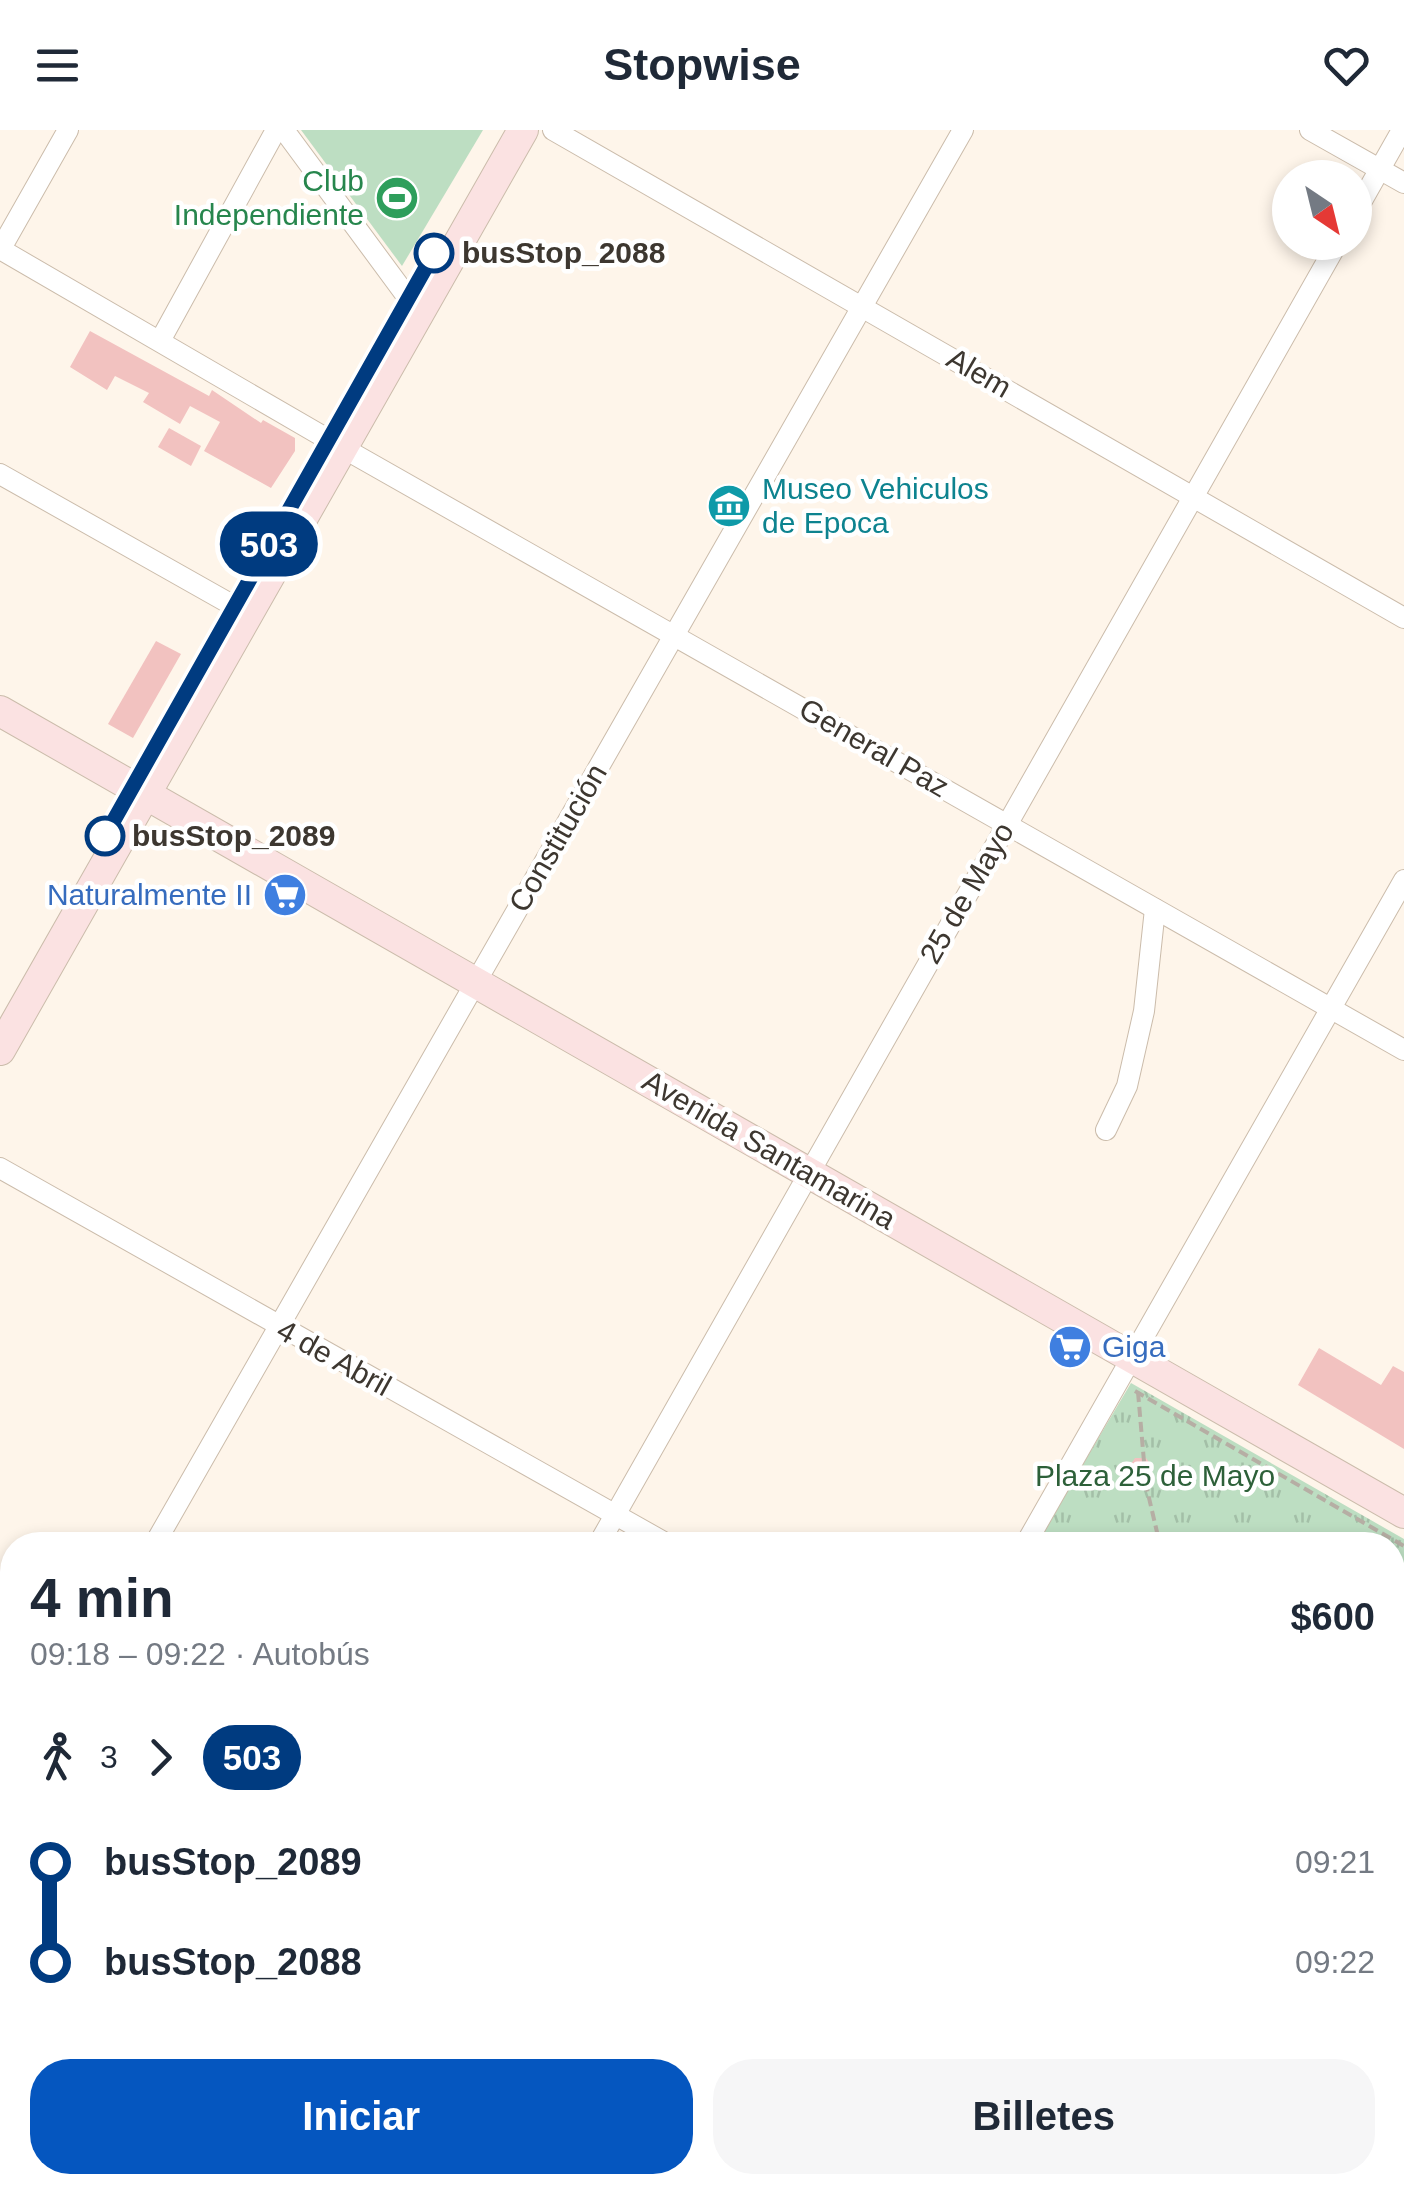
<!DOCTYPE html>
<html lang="es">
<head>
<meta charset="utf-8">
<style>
	body { margin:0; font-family:Helvetica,sans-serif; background:#f6f6f7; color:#1f2937; height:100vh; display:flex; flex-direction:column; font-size:38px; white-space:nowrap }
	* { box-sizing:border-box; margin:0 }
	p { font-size:32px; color:#747a83 }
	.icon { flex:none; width:55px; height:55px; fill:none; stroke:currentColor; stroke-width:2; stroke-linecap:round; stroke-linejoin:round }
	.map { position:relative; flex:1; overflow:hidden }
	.details { position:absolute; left:0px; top:1402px; width:1405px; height:662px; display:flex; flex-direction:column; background:#fff; border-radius:40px 40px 0 0; box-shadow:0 5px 15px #0003 }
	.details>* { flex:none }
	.badge { padding:0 20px; border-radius:32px; font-size:35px; line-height:65px }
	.needle { width:65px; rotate:145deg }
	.buttons { position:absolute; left:1272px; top:30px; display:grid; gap:20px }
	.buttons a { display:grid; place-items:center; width:100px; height:100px; border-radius:50%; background:#fff; box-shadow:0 5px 15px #0003; font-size:50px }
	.map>.badge { position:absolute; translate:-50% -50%; box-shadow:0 0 0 5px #fff }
	.legs { display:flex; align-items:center; gap:15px; height:110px; padding:0 30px; font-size:32px }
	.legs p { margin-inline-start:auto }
	.summary { display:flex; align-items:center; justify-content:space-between; height:170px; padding:0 30px }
	h1 { font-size:55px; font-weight:700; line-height:75px }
	.cta { display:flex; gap:20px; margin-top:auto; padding:20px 30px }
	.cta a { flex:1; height:115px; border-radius:40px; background:#0556bf; color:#fff; font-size:40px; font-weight:700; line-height:115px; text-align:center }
	.cta a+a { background:#f6f6f7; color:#1f2937 }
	ul { padding:0 30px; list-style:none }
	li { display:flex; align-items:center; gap:35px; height:100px; font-size:38px }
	li i { display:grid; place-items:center; width:15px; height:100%; margin:0 12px; background:currentColor }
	li i::after { content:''; width:25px; height:25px; margin:-12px; border:8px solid; border-radius:50%; background:#fff }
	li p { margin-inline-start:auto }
	li:first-child i { background:linear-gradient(#0000 50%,currentColor 0) }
	li:last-child i { background:linear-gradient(currentColor 50%,#0000 0) }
	header { display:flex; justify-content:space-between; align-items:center; height:130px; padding:0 30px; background:#fff; font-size:45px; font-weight:700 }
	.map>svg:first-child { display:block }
	.grass { fill:#bddec2 }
	.park { fill:url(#park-tufts) }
	.building { fill:#f2c2c0 }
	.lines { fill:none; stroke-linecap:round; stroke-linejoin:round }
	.minor-casing { stroke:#cbbcab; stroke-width:22 }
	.secondary-casing { stroke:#cbbcab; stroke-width:32 }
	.path { stroke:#b6aea4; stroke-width:4; stroke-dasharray:10 5; stroke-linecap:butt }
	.minor { stroke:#fff; stroke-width:20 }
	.secondary { stroke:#fbe2e2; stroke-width:30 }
	.line-1-casing { stroke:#fff; stroke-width:22 }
	.line-1 { stroke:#003b80; stroke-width:15 }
	.stop-1-dot { fill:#fff; stroke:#003b80; stroke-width:5 }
	.labels { text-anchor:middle; stroke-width:9; stroke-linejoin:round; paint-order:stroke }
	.leisure-label { font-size:30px; fill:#27864d; stroke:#fff; text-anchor:end }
	.stop-label { font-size:30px; font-weight:bold; fill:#3d3730; stroke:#fff; text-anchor:start }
	.street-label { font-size:30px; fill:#3d3730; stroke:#fff }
	.culture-label { font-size:30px; fill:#0d838f; stroke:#fff; text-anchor:start }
	.shop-label { font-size:30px; fill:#366cbe; stroke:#fff; text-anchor:end }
	.park-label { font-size:30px; fill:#2d6039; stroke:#fff }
</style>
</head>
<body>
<header><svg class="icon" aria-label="menu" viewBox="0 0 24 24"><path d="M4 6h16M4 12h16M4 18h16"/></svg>Stopwise<svg class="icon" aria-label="heart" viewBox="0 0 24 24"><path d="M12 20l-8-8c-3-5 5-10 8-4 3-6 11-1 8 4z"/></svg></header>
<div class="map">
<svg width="1404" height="2064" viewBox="0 0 1404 2064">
	<defs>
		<pattern id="park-tufts" width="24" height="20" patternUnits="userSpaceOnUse" patternTransform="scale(2.5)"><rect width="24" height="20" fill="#bddec2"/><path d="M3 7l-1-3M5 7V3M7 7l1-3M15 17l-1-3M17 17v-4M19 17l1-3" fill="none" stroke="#a3bfa7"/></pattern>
	</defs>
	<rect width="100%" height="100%" fill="#fef5ea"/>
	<!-- grass -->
	<path class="grass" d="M301 0H483L402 136Z"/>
	<!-- park -->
	<path class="park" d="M1131 1253 1404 1409V1485L1393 1505 1392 1415H1035Z"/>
	<!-- building -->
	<g class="building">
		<path d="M90 201 209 266 212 260 261 293 263 290 295 308V321L271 358 204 321 220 292 190 276 180 294 143 272 149 263 115 246 107 260 70 237Z"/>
		<path d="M169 298 201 316 191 336 158 317Z"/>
		<path d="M156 511 181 524 133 608 108 594Z"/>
		<path d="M1319 1218 1381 1255 1393 1236 1404 1242V1319L1298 1255Z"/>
		<path d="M1135 1328H1146L1153 1338 1149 1348 1134 1349 1129 1337Z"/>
	</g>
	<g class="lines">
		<!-- minor casing -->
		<g class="minor-casing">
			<g id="minor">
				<path d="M284 0 408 168"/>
				<path d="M553 0 1404 488"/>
				<path d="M1310 0 1404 53"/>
				<path d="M1355 83 1402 0"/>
				<path d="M0 119 329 310 1404 920"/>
				<path d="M0 120 68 0"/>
				<path d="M160 211 276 0"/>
				<path d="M0 344 234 476"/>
				<path d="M1106 1000 1127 956 1144 881 1155 779"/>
				<path d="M0 1038 669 1415"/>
				<path d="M154 1415 963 0"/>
				<path d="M598 1415 1338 112"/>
				<path d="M1025 1415 1404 750"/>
				<path d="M0 1466 12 1473"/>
				<path d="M1392 1525 1404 1504"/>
				<path d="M0 1686 12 1664"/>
				<path d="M1392 1828 1404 1835"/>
				<path d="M0 1897 12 1904"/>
				<path d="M1392 1983 1404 1963"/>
				<path d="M272 2052 292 2064"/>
				<path d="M1030 2052 1050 2064"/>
				<path d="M219 2064 225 2052"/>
				<path d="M650 2064 657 2052"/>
				<path d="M1084 2064 1090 2052"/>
				<path d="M1347 2064 1353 2052"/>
			</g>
		</g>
		<!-- secondary casing -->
		<g class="secondary-casing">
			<g id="secondary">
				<path d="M0 581 1404 1383"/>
				<path d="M0 920 523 0"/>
			</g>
		</g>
		<!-- path -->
		<g class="path">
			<path d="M1135 1261 1404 1416"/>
			<path d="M1138 1262 1146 1355 1160 1415"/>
			<path d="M1392 1441 1404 1438"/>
			<path d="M1396 1489 1404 1475"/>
		</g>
		<!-- minor -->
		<use href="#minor" class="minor"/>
		<!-- secondary -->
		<use href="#secondary" class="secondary"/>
	</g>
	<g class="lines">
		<!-- line-1 casing -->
		<g class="line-1-casing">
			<path id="line-1" d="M105 706 434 123"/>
		</g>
		<!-- line-1 -->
		<use href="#line-1" class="line-1"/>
	</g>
	<!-- icons -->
	<defs>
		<g id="stadium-disc" transform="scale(2.25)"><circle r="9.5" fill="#2e9e5b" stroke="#fff"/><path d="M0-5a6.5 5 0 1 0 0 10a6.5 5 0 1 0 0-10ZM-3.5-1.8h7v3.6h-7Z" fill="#fff"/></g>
		<g id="museum-disc" transform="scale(2.25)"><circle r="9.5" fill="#0f9aa8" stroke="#fff"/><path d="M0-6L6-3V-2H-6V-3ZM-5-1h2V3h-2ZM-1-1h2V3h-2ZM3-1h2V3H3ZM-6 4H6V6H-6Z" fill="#fff"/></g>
		<g id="supermarket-disc" transform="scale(2.25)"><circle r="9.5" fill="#3f7fe0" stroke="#fff"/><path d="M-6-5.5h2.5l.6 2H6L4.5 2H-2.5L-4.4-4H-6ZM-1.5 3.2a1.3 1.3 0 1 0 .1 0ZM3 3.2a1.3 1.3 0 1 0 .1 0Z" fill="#fff"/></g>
	</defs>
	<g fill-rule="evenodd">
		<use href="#stadium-disc" x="397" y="68"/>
		<use href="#museum-disc" x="729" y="376"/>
		<use href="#supermarket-disc" x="285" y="765"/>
		<use href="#supermarket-disc" x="1070" y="1217"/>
	</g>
	<!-- markers -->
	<g class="stop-1-dot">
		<circle cx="434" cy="123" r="18"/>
		<circle cx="105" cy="706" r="18"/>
	</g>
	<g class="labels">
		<!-- leisure labels -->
		<g class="leisure-label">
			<text x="364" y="61">Club<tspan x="364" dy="34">Independiente</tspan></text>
		</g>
		<!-- stop labels -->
		<g class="stop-label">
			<text x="462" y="133">busStop_2088</text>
			<text x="132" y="716">busStop_2089</text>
		</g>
		<!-- street labels -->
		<g class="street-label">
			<text transform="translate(979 243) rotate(30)" y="10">Alem</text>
			<text transform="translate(874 618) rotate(30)" y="10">General Paz</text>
			<text transform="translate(558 708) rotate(-60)" y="10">Constitución</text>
			<text transform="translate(967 763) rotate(-60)" y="10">25 de Mayo</text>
			<text transform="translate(769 1020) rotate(30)" y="10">Avenida Santamarina</text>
			<text transform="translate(334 1228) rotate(29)" y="10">4 de Abril</text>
		</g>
		<!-- culture labels -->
		<g class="culture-label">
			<text x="762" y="369">Museo Vehiculos<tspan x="762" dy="34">de Epoca</tspan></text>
		</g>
		<!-- shop labels -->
		<g class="shop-label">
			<text x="252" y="775">Naturalmente II</text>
			<text x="1102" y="1227" text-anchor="start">Giga</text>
		</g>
		<!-- park labels -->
		<g class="park-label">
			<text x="1155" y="1356">Plaza 25 de Mayo</text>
		</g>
	</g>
</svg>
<div class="buttons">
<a><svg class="needle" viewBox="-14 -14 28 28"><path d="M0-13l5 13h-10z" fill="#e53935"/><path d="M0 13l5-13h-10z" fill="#747a83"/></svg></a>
</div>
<b class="badge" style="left:269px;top:414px;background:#003b80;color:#fff">503</b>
<section class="details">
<div class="summary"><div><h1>4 min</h1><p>09:18 – 09:22 · Autobús</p></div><b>$600</b></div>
<div class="legs"><svg class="icon" aria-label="walk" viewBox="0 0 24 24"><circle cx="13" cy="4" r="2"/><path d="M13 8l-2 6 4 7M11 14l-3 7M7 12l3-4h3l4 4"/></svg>3<svg class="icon" aria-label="forward" viewBox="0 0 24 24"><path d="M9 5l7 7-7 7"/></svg><b class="badge" style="background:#003b80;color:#fff">503</b></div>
<ul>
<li><i style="color:#003b80"></i><b>busStop_2089</b><p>09:21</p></li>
<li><i style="color:#003b80"></i><b>busStop_2088</b><p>09:22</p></li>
</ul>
<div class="cta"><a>Iniciar</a><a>Billetes</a></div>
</section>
</div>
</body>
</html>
